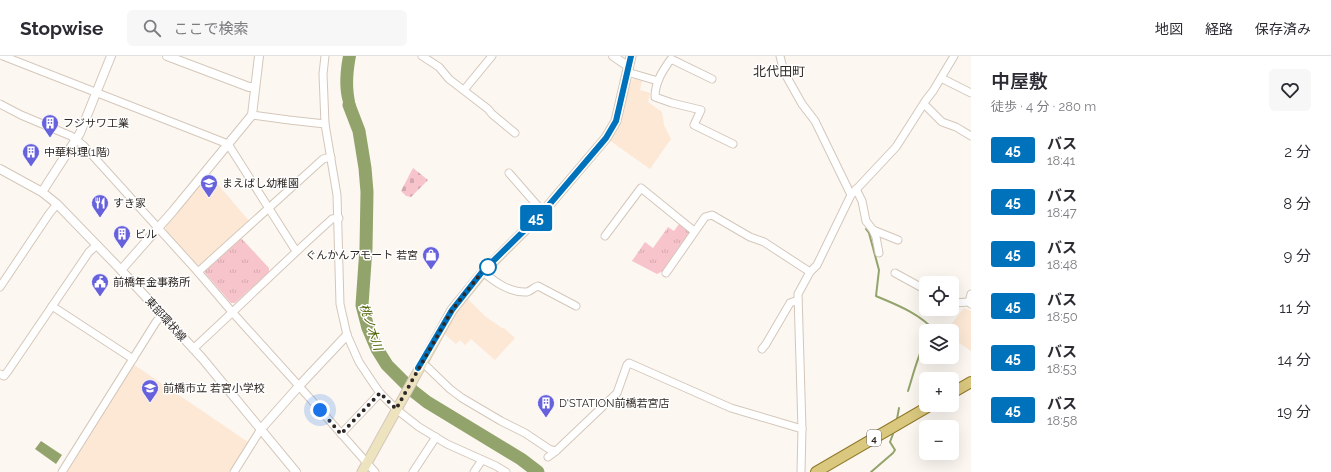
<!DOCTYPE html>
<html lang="ja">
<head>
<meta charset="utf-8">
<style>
	body { margin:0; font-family:Raleway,"Noto Sans JP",sans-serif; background:#f7f7f7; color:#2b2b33; height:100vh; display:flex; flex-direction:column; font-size:15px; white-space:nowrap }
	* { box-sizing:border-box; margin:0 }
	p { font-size:13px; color:#7c7c81 }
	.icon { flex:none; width:22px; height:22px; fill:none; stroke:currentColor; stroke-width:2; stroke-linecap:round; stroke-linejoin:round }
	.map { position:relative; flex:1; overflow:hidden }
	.details { display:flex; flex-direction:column; background:#fff; width:360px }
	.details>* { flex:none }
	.badge { padding:0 8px; border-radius:3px; font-size:14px; line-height:26px }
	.tools { position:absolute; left:919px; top:220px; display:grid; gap:8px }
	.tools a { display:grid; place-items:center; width:40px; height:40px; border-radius:6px; background:#fff; box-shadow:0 4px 16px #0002; font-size:20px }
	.you { position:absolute; width:20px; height:20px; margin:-10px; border:3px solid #fff; border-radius:50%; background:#1a73e8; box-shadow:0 0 0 6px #1a73e833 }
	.map>.badge { position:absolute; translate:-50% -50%; box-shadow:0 0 0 2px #fff }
	.round { display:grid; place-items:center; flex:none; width:42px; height:42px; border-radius:6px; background:#f7f7f7 }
	.overview { display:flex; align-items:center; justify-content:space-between; height:68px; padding:0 20px }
	h1 { font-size:19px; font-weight:600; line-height:30px }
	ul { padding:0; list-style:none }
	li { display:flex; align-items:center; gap:12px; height:52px; padding:0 20px }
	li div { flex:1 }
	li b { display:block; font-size:15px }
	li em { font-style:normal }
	li .badge { min-width:44px; font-weight:700; text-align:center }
	header { display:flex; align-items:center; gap:24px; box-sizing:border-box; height:56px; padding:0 20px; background:#fff; border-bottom:1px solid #e1e1e2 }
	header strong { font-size:19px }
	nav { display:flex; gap:22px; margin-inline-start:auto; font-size:14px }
	.search { width:280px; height:36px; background:#f7f7f7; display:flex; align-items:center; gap:10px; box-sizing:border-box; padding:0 14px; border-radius:6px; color:#7c7c81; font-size:15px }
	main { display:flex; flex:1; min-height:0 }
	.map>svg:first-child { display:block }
	.built { fill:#fce8d5 }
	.grass { fill:url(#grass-tufts) }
	.cemetery { fill:url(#cemetery-stones) }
	.water { fill:#92a46b }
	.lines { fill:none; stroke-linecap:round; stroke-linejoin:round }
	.stream { stroke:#92a46b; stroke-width:2 }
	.river { stroke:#92a46b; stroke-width:13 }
	.minor-casing { stroke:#d4c7ba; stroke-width:9 }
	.tertiary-casing { stroke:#d4c7ba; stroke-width:10 }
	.secondary-casing { stroke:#d4c7ba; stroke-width:11 }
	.primary-casing { stroke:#8f7828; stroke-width:12 }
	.minor { stroke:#fff; stroke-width:7 }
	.tertiary { stroke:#fff; stroke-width:8 }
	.secondary { stroke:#ede3bf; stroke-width:9 }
	.primary { stroke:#dac87f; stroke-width:10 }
	.line-casing { stroke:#fff; stroke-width:9 }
	.line { stroke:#0072bc; stroke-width:6 }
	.walk { stroke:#2f2925; stroke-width:4; stroke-dasharray:0 7.2 }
	.stop-dot { fill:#fff; stroke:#0072bc; stroke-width:2 }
	.labels { text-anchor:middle; stroke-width:3; stroke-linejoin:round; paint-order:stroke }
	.shield { fill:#fff; stroke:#6d6966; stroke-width:1 }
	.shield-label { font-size:10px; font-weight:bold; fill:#2f2925 }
	.poi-label { font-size:11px; fill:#2f2925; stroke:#fff; text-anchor:start }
	.street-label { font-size:11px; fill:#2f2925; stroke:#fff }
	.water-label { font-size:12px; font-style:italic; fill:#4c6000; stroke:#fff }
	.quarter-label { font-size:13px; fill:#2f2925; stroke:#fff }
</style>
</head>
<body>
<header>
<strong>Stopwise</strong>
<div class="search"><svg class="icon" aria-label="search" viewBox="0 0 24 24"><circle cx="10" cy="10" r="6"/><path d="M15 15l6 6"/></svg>ここで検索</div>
<nav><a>地図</a><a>経路</a><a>保存済み</a></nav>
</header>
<main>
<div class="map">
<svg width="971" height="416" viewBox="0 0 971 416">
	<defs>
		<pattern id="grass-tufts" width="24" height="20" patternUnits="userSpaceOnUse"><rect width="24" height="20" fill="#f7c4cc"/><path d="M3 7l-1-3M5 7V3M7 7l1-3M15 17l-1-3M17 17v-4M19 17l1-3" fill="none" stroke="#d4a8af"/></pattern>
		<pattern id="cemetery-stones" width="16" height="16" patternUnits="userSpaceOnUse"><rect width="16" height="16" fill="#f7c4cc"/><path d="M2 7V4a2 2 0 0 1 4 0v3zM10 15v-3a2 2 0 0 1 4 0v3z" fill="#d4a8af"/></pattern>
	</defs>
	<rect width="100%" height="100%" fill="#fdf7f2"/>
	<!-- built -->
	<g class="built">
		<path d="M635 23 642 25 640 34 650 37 648 46 662 56 664 69 671 83 650 113 609 84 630 25Z"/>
		<path d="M209 118 250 166 201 210 197 209 166 175V170Z"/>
		<path d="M466 241 486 261 502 272H504L515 282 495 304 471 283 465 289 460 284 456 288 443 277 454 256Z"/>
		<path d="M964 252 971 255V295L952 282V275H946Z"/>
		<path d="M133 308 248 386 229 416H65Z"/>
	</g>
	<!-- grass -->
	<g class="grass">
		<path d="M679 168 691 177 665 214 657 218 632 205 645 186 653 192 668 171 674 175Z"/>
		<path d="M238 183H242L269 212V216L235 247H231L205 217V213Z"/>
	</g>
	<!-- cemetery -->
	<path class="cemetery" d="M413 112 428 124 411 141 406 140 401 135Z"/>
	<!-- water -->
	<g class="water">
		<path d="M343 0H356C350 32 354 45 363 75 357 68 350 61 346 53 338 39 340 15 343 0Z"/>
		<path d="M41 385 62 399 56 408 35 393Z"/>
	</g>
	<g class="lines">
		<!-- stream -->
		<g class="stream">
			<path d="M866 173 869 177 879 214 876 240C897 249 919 257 935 275"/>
			<path d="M908 335C912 323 919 294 926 286"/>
			<path d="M897 363 899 352"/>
			<path d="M871 416 893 397 895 394 890 386 893 378"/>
		</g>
		<!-- river -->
		<path class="river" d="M349 49 359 75 365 112 367 136 366 192 362 249 368 272 377 293 387 309 413 335 427 346 521 403 538 416"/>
		<!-- minor casing -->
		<g class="minor-casing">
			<g id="minor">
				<path d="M3 0 228 88 296 195"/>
				<path d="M325 0 323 18 325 68 337 139 340 248 347 279 359 306 371 324 380 337 396 353 419 371 447 388 496 410 506 416"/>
				<path d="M422 0 439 11 449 23 488 53 492 58 515 77"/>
				<path d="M780 0 784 16 802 48 815 65 851 139"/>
				<path d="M627 16 658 25"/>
				<path d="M941 22 971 37"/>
				<path d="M712 23 671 3C663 14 655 26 655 41L672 47 701 54 694 69 733 88"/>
				<path d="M464 34 492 0"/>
				<path d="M0 48 21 59 71 80 83 89 198 216 233 257 299 330 375 416"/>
				<path d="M924 48 942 66 956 71 971 80"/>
				<path d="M252 59 289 64 325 68"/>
				<path d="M509 117 543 156"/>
				<path d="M856 133 862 145 866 165 873 174 898 184"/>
				<path d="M873 174 876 181 879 197"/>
				<path d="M605 180 641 132 694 175"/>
				<path d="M198 216 323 103 331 101"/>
				<path d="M483 216C495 226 510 237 527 236 531 235 534 231 538 230L576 250"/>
				<path d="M666 217 705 161 712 159 750 181 764 186 810 216"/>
				<path d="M895 217 926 234"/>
				<path d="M0 231 49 158 57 148"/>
				<path d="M952 247 969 246"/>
				<path d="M971 248 969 246 971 238"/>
				<path d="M52 250 133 303"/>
				<path d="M193 293C240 250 285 205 332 163L339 162"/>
				<path d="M762 293 766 288 790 247 798 244"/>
				<path d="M422 306 450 333 462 342 501 365 525 377 549 393 556 395"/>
				<path d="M0 318 4 320 8 315 89 196 97 189"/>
				<path d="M341 378 380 337"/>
				<path d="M548 401 556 395 617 337 627 309 629 307 731 352 802 373"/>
				<path d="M62 416 156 266 162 259"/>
				<path d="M234 416 261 373"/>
				<path d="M413 416 436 381"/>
				<path d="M474 416 482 404"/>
				<path d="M801 416 802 373 798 238 810 216 817 209 851 139 896 91 926 44 933 35 954 0"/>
			</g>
		</g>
		<!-- tertiary casing -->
		<g class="tertiary-casing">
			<g id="tertiary">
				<path d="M167 0 249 31H255"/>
				<path d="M613 0 629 11"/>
				<path d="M0 113 42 136 57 148 121 214 202 302 296 416"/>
				<path d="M42 136 80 77 111 0"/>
				<path d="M121 214 173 155 252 59 259 0"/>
				<path d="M261 373 299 330 347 279"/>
			</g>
		</g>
		<!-- secondary casing -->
		<g class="secondary-casing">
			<path id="secondary" d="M362 416 452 254 483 216 543 156 606 82 616 65 631 0"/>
		</g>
		<!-- primary casing -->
		<g class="primary-casing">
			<g id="primary">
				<path d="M952 337 971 326"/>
				<path d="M816 416 931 349"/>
			</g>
		</g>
		<!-- minor -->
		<use href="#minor" class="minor"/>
		<!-- tertiary -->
		<use href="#tertiary" class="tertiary"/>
		<!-- secondary -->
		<use href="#secondary" class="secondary"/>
		<!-- primary -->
		<use href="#primary" class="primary"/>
	</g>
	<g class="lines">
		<!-- line casing -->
		<g class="line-casing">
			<path id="line" d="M418 312 452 254 482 216 543 156 606 82 616 65 631 0"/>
		</g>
		<!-- line -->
		<use href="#line" class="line"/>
		<!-- walk -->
		<path class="walk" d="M320 354 341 378 380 337 396 353 452 254 482 216 493 206 488 211"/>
	</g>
	<!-- icons -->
	<defs>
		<g id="building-pin" transform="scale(0.9)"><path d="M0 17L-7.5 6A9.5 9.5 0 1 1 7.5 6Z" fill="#6762dc" stroke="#fff"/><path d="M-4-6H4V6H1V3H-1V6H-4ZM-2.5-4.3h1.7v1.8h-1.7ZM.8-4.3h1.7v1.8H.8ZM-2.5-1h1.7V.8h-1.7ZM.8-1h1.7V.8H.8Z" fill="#fff"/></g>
		<g id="school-pin" transform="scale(0.9)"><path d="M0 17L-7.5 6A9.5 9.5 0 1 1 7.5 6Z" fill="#6762dc" stroke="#fff"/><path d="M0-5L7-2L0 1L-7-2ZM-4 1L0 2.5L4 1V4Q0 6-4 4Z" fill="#fff"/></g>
		<g id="restaurant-pin" transform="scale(0.9)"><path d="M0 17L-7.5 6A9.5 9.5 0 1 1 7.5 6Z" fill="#6762dc" stroke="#fff"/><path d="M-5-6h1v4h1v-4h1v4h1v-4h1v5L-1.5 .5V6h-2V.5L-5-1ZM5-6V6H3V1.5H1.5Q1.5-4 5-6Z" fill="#fff"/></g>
		<g id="shop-pin" transform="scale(0.9)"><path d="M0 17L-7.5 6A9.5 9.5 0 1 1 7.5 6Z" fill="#6762dc" stroke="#fff"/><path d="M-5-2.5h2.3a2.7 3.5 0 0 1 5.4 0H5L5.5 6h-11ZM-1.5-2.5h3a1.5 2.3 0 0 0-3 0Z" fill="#fff"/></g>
		<g id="civic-pin" transform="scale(0.9)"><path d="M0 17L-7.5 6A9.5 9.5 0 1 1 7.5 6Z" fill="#6762dc" stroke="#fff"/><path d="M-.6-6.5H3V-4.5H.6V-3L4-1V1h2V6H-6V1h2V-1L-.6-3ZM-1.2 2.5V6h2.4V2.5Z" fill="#fff"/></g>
	</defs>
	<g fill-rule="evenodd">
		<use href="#building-pin" x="50" y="67"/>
		<use href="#building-pin" x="31" y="96"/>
		<use href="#school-pin" x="209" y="127"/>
		<use href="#restaurant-pin" x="100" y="147"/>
		<use href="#building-pin" x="122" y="178"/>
		<use href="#shop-pin" x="431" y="199"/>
		<use href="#civic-pin" x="100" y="226"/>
		<use href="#school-pin" x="150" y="332"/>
		<use href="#building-pin" x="546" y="347"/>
	</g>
	<!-- markers -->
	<circle class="stop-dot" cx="488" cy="211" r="8"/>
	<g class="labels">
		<!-- shield labels -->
		<rect class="shield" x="867" y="374" width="14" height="16" rx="3"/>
		<g class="shield-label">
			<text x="874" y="386">4</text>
		</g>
		<!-- poi labels -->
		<g class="poi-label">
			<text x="63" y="71">フジサワ工業</text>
			<text x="44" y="100">中華料理(1階)</text>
			<text x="222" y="131">まえばし幼稚園</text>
			<text x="113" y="151">すき家</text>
			<text x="135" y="182">ビル</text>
			<text x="418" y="203" text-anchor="end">ぐんかんアモート 若宮</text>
			<text x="113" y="230">前橋年金事務所</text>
			<text x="163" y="336">前橋市立 若宮小学校</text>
			<text x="559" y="351">D'STATION前橋若宮店</text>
		</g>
		<!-- street labels -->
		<g class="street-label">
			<text transform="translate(166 263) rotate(48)" y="4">東部環状線</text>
		</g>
		<!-- water labels -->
		<g class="water-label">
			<text transform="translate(371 271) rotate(72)" y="4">桃ノ木川</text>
		</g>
		<!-- quarter labels -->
		<g class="quarter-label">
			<text x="779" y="20">北代田町</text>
		</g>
	</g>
</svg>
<div class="tools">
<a><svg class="icon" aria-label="locate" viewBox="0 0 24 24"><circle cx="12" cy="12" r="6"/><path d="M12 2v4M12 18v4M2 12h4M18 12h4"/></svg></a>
<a><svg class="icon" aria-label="layers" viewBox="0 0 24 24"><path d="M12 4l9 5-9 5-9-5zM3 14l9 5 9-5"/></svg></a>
<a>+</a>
<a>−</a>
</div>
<div class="you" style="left:320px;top:354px"></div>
<b class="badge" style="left:536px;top:162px;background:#0072bc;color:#fff">45</b>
</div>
<section class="details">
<div class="overview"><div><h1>中屋敷</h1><p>徒歩 · 4 分 · 280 m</p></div><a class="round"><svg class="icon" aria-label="heart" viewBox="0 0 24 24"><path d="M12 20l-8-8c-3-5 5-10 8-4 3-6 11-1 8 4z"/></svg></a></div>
<ul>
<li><span class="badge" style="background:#0072bc;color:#fff">45</span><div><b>バス</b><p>18:41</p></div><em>2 分</em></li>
<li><span class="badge" style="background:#0072bc;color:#fff">45</span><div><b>バス</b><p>18:47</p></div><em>8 分</em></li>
<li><span class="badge" style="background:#0072bc;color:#fff">45</span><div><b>バス</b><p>18:48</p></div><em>9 分</em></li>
<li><span class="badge" style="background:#0072bc;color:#fff">45</span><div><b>バス</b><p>18:50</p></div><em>11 分</em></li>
<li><span class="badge" style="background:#0072bc;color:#fff">45</span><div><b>バス</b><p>18:53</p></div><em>14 分</em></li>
<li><span class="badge" style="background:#0072bc;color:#fff">45</span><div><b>バス</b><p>18:58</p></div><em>19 分</em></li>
</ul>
</section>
</main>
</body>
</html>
